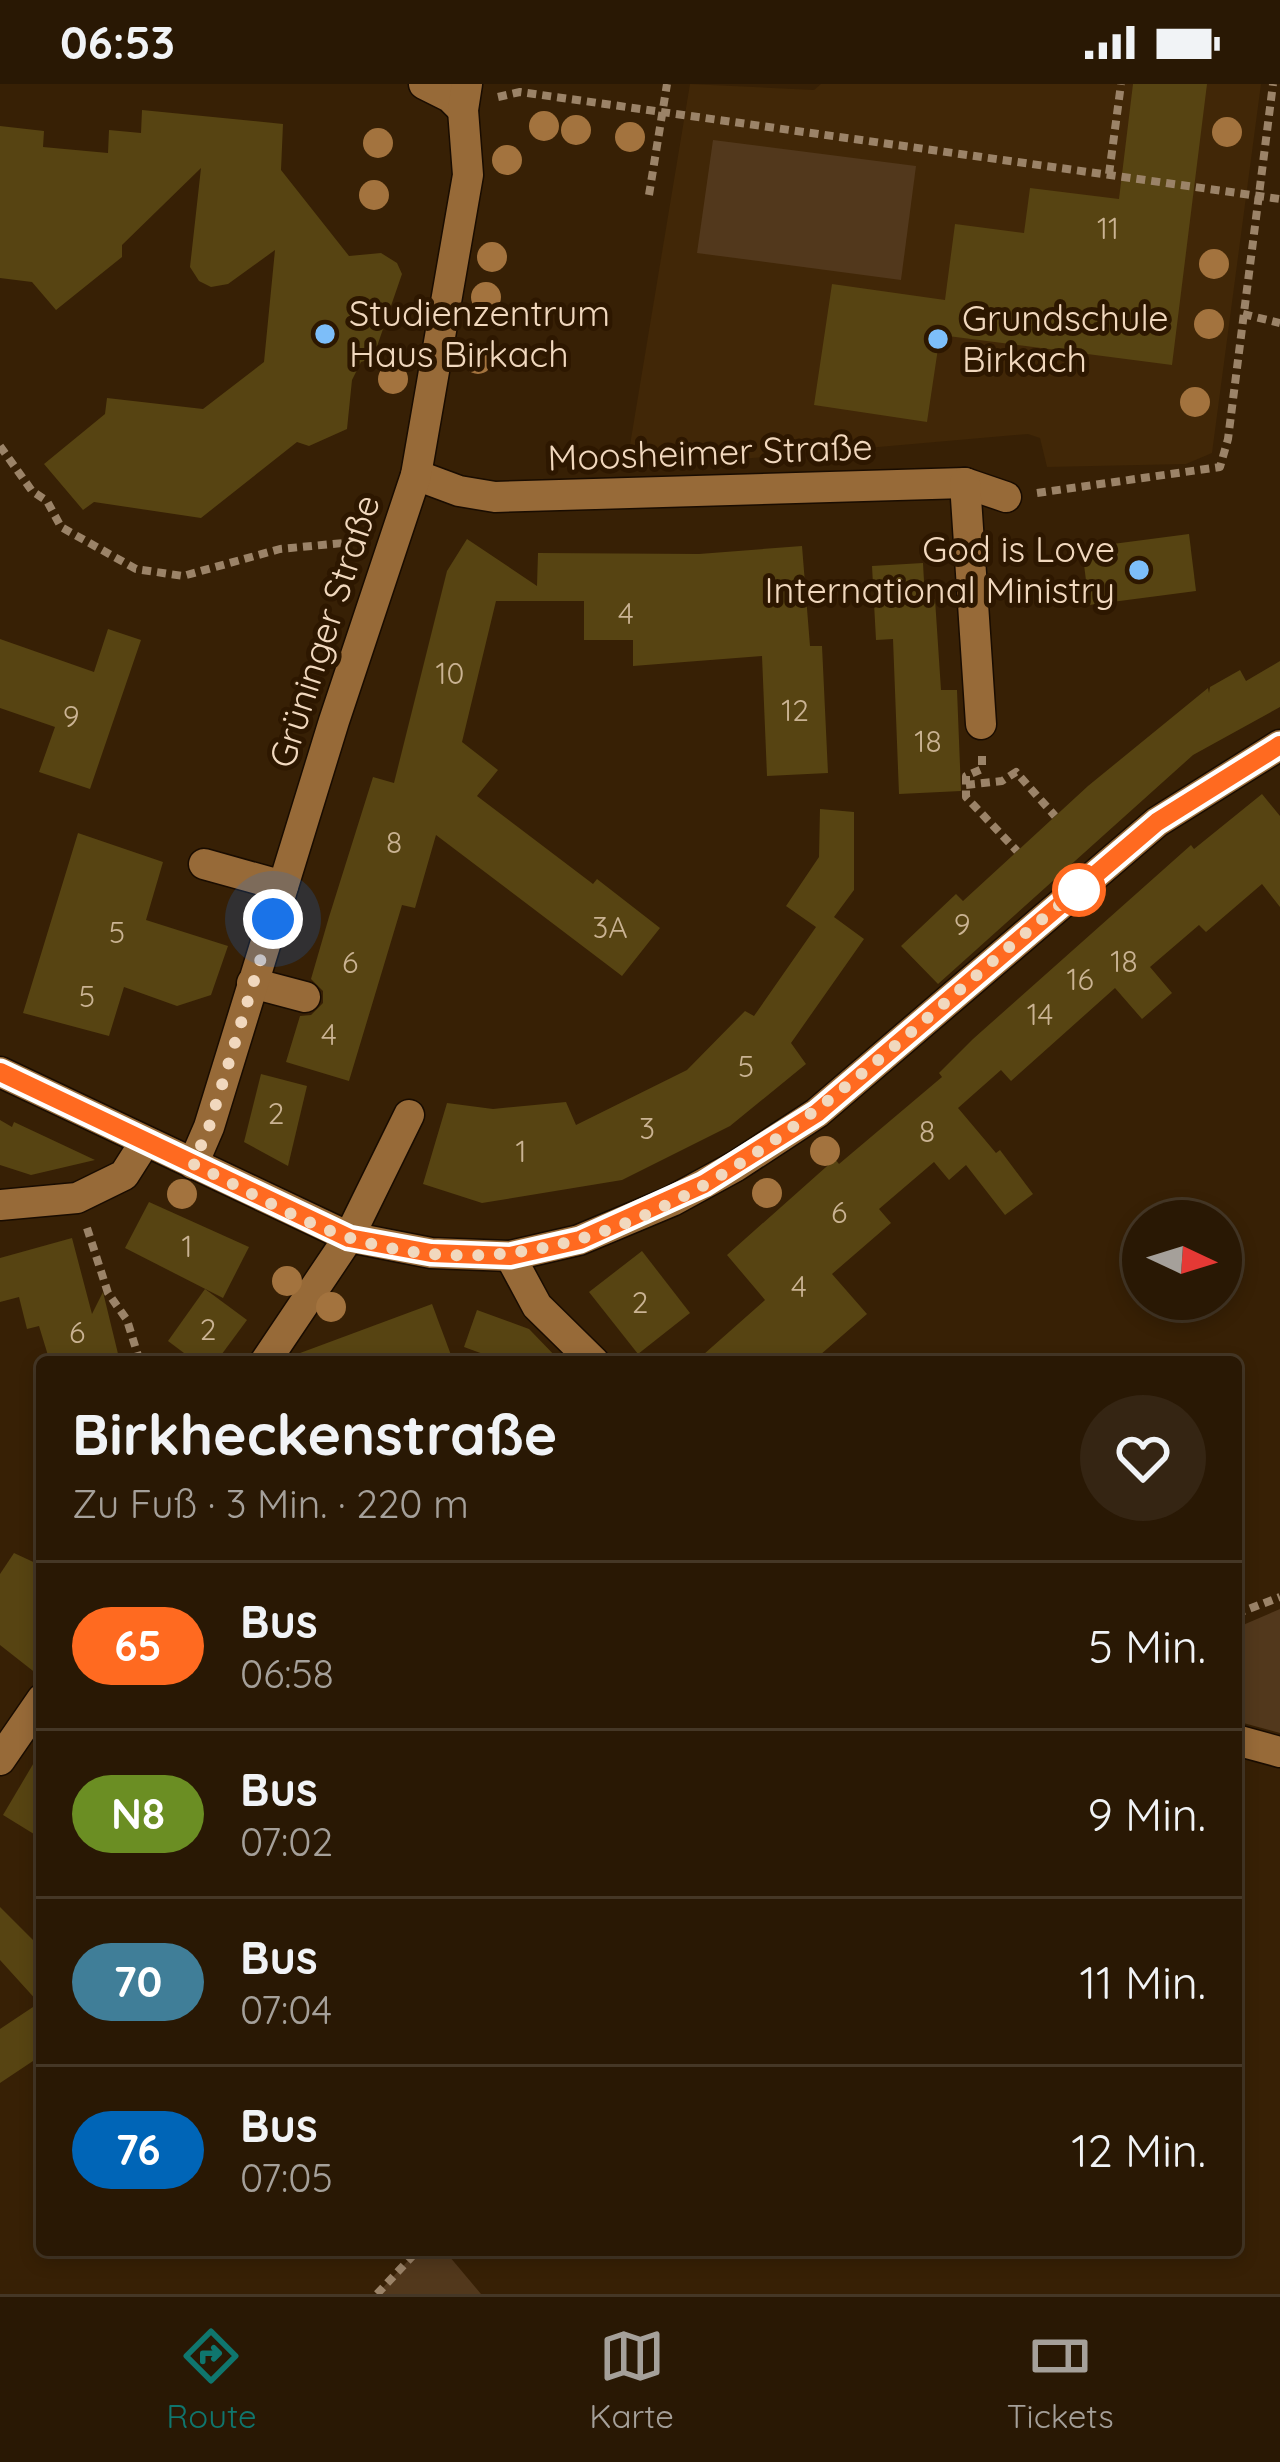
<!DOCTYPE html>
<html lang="de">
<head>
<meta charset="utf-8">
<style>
	body { margin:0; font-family:Quicksand,sans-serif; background:#352513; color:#f1f3f6; height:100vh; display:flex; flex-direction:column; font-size:45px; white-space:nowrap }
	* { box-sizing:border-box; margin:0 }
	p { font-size:39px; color:#a5a09a }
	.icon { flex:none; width:66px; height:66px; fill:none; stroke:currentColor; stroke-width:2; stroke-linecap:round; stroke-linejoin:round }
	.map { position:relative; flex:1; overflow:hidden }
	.details { position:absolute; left:36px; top:1272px; width:1206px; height:900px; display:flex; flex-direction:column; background:#291804; border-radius:12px; box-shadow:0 6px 18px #0003,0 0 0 3px #453726 }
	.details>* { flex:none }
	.badge { padding:0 24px; border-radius:39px; font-size:42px; line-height:78px }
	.needle { width:78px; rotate:94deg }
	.fabs { position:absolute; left:1122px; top:1116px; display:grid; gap:24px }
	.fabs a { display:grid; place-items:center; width:120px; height:120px; border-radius:50%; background:#291804; box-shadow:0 6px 18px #0003,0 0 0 3px #453726; font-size:60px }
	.you { position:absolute; width:60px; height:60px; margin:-30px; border:9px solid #fff; border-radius:50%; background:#1a73e8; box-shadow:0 0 0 18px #1a73e833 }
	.map>.badge { position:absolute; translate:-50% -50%; box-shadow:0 0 0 6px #fff }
	.round { display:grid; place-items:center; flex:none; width:126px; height:126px; border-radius:63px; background:#352513 }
	.overview { display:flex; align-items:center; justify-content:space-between; height:204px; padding:0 36px }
	h1 { font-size:57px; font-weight:700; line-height:90px }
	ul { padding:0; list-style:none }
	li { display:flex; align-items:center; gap:36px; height:168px; padding:0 36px; border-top:3px solid #453726 }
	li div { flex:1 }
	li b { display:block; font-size:45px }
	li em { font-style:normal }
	li .badge { min-width:132px; font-weight:700; text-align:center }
	.status { display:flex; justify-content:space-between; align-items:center; height:84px; padding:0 60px; background:#291804; direction:ltr }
	.status svg { height:33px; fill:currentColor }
	.menu { display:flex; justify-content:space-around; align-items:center; height:168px; border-top:3px solid #453726; background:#291804; font-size:33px; color:#a5a09a }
	.menu a { display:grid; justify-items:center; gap:6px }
	.menu .active { color:#0f766e }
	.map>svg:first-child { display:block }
	.built { fill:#412707 }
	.green { fill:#52381c }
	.building { fill:#574412 }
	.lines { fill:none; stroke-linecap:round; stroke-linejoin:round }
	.minor-casing { stroke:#190c01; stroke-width:33 }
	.path { stroke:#9b8368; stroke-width:8; stroke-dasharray:9 6; stroke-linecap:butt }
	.minor { stroke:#976a38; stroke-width:30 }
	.tree { fill:#a3733e }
	.line-casing { stroke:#fff; stroke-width:27 }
	.line { stroke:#ff6a20; stroke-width:18 }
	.walk { stroke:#f1d8be; stroke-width:12; stroke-dasharray:0 21.6 }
	.poi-dot { fill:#7dbef9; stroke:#2d1700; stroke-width:4.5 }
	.stop-dot { fill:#fff; stroke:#ff6a20; stroke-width:6 }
	.labels { text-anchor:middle; stroke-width:10; stroke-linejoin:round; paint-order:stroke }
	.number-label { font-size:30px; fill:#cab393 }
	.poi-label { font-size:36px; fill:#f1d8be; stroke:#2d1700; text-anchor:start }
	.street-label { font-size:36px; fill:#f1d8be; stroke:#2d1700 }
</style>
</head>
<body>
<div class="status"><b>06:53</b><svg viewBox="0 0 49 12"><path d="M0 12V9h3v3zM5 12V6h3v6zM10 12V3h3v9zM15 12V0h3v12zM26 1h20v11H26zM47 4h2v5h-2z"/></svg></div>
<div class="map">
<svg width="1280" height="2210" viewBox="0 0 1280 2210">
	<rect width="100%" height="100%" fill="#372005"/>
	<!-- built -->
	<path class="built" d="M690 0 814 6 821 0H1261L1212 369 1186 380 1047 383 1040 354 1028 350 626 385Z"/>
	<!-- green -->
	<g class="green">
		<path d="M713 56 916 82 901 196 697 169Z"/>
		<path d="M1280 1525V1649L1236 1637V1544Z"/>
		<path d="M418 2166H444L481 2210H377Z"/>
	</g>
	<!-- building -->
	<g class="building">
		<path d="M1133 0H1207L1172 281 940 251 927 338 814 321 832 200 945 216 955 140 1024 149 1030 104 1119 115Z"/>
		<path d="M142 26 283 40 281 86 349 172 381 169 397 179 402 190 373 274 361 278 352 296 347 345 309 362 297 358 201 434 94 418 83 426 44 380 105 330 107 314 203 325 264 278 275 166 228 200 211 203 199 197 190 183 201 84 122 161V173L56 226 32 198 0 194V42L44 47 43 63 108 69 109 46 141 49Z"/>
		<path d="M1189 450 1196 507 1089 521 1082 464Z"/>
		<path d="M467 455 537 502 538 469 699 470 802 462 810 562H822L828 689 767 692 762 572 633 582V556H584V517H496L462 658 498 686 477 712 593 800 597 795 660 844 622 892 436 751 415 824 402 821 349 997 286 978 300 932 311 931 323 919V907L311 895 329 833 373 693 394 699 447 487Z"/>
		<path d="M923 479 925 516 935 515 941 606H957L961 707 899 710 893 555 876 556 872 482Z"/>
		<path d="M108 545 141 556 90 705 39 688 55 643 0 624V555L94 588Z"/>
		<path d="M1280 577V623L1193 671 938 900 901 862 956 810 963 817 1088 702 1208 604 1209 609 1210 603 1240 586 1246 597Z"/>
		<path d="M1262 710 1280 732V823L1262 800 1206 848 1199 841 1150 883 1172 909 1142 935 1115 904 1011 997 1001 986 958 1024 996 1069 1000 1066 1033 1110 1005 1131 966 1081 949 1096 934 1078 879 1125 891 1139 832 1190 867 1230 812 1278H695L765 1216 727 1171 835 1075 839 1080 942 993 939 989 973 955 1191 761 1194 765Z"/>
		<path d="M820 725 854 728V806L834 833 864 855 791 959 806 980 730 1042 622 1096 482 1119 423 1100 447 1019 493 1025 566 1018 576 1041 687 986 745 927 754 932 816 843 786 822 819 773Z"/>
		<path d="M78 749 163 778 146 836 228 862 211 911 177 922 124 903 109 952 23 929Z"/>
		<path d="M261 990 307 1002 288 1082 244 1058Z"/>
		<path d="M0 1036 12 1043 14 1038 95 1076 31 1091 0 1081Z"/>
		<path d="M149 1118 249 1163 223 1214 125 1164Z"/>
		<path d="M72 1154 92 1230 103 1208 120 1278H50L39 1242 27 1245 19 1213 0 1218V1174Z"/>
		<path d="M642 1167 690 1229 638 1270 589 1208Z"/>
		<path d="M205 1205 247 1236 216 1278H196L168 1257Z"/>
		<path d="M432 1220 451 1271 431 1278H288L292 1272Z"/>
		<path d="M477 1226 529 1245 561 1278H505L464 1263Z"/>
		<path d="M14 1469 42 1482V1594L0 1561V1490Z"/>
		<path d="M42 1665V1755L3 1731Z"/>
		<path d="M0 1823 42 1865V1971L0 1999V1945L39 1919 0 1876Z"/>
	</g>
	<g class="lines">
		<!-- minor casing -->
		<g class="minor-casing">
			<g id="minor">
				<path d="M424 0 450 13 463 26"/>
				<path d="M416 391 459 407 495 413 965 399 1006 413"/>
				<path d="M965 399 981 640"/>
				<path d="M204 780 283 802"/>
				<path d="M252 899 305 913"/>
				<path d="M0 988 349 1153 431 1169 510 1172 579 1156 672 1117 736 1082 817 1029 1157 738 1280 661"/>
				<path d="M193 1080 209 1043 334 637 416 391 468 91 463 26 467 0"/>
				<path d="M0 1121 77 1114 124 1091 145 1058"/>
				<path d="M510 1172 537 1222 594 1278"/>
				<path d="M265 1278 349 1153 409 1031"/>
				<path d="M1236 1656 1280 1668"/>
				<path d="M0 1676 42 1615"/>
			</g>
		</g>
		<!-- path -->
		<g class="path">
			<path d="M498 13 520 8 1280 115"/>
			<path d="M1109 90 1121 0"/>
			<path d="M649 111 667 0"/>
			<path d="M1243 230 1280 239"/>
			<path d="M0 362 32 407 47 417 61 443 136 485 183 492 280 465 364 457"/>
			<path d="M1037 409 1220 383 1228 355 1273 0"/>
			<path d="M982 672V685L966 692V713L1017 767"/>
			<path d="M966 701 1002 697 1016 688 1055 732"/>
			<path d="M87 1144 108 1209 127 1236 140 1278"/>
			<path d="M1236 1530 1280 1513"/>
			<path d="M377 2210 418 2166"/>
		</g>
		<!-- minor -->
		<use href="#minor" class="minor"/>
	</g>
	<!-- trees -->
	<g class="tree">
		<circle cx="544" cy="42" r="15"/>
		<circle cx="576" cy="46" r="15"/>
		<circle cx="1227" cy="48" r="15"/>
		<circle cx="630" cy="53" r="15"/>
		<circle cx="378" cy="59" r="15"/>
		<circle cx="507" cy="76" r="15"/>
		<circle cx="374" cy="111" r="15"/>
		<circle cx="492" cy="173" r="15"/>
		<circle cx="1214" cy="180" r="15"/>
		<circle cx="486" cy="213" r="15"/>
		<circle cx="1209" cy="240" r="15"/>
		<circle cx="478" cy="275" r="15"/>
		<circle cx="393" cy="295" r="15"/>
		<circle cx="1195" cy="318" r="15"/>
		<circle cx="825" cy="1067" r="15"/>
		<circle cx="767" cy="1109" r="15"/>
		<circle cx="182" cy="1110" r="15"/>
		<circle cx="287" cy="1197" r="15"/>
		<circle cx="331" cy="1223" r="15"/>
	</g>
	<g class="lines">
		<!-- line casing -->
		<g class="line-casing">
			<path id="line" d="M0 988 349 1154 431 1169 510 1172 580 1156 704 1100 817 1029 1157 738 1280 661"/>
		</g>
		<!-- line -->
		<use href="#line" class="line"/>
		<!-- walk -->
		<path class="walk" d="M273 835 209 1043 193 1080C244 1104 297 1137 350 1154 648 1244 874 965 1082 803L1079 806"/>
	</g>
	<!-- markers -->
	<g class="poi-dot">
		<circle cx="325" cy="250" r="12"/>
		<circle cx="938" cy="255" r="12"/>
		<circle cx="1139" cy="486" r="12"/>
	</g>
	<circle class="stop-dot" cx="1079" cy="806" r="24"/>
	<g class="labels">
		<!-- number labels -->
		<g class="number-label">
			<text x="1108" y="155">11</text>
			<text x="626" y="540">4</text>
			<text x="450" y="600">10</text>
			<text x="795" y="637">12</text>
			<text x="71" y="643">9</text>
			<text x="928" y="668">18</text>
			<text x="394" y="769">8</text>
			<text x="962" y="851">9</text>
			<text x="610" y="854">3A</text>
			<text x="117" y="859">5</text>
			<text x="1124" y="888">18</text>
			<text x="350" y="889">6</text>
			<text x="1080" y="906">16</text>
			<text x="87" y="923">5</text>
			<text x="1040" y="941">14</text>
			<text x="329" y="961">4</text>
			<text x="746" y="993">5</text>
			<text x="276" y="1040">2</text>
			<text x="647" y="1055">3</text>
			<text x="927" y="1058">8</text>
			<text x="521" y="1078">1</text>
			<text x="839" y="1139">6</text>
			<text x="187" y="1173">1</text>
			<text x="799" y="1213">4</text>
			<text x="640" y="1229">2</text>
			<text x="208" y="1256">2</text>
			<text x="77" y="1259">6</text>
		</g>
		<!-- poi labels -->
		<g class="poi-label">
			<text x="349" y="242">Studienzentrum<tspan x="349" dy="41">Haus Birkach</tspan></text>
			<text x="962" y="247">Grundschule<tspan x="962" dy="41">Birkach</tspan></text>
			<text x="1115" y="478" text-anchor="end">God is Love<tspan x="1115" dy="41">International Ministry</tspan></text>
		</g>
		<!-- street labels -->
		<g class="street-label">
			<text transform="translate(710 368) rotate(-2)" y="13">Moosheimer Straße</text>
			<text transform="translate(324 547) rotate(-72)" y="13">Grüninger Straße</text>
		</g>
	</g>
</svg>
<div class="fabs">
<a><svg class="needle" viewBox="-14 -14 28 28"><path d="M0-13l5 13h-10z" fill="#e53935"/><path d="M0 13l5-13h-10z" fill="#a5a09a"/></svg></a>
</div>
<div class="you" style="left:273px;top:835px"></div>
<section class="details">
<div class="overview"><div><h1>Birkheckenstraße</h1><p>Zu Fuß · 3 Min. · 220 m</p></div><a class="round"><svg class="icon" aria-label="heart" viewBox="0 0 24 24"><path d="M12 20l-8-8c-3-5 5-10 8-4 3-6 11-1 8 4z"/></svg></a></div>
<ul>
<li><span class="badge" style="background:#ff6a20;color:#fff">65</span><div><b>Bus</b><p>06:58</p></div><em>5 Min.</em></li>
<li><span class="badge" style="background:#6b8e23;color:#fff">N8</span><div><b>Bus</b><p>07:02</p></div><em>9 Min.</em></li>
<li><span class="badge" style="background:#407e98;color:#fff">70</span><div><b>Bus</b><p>07:04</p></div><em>11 Min.</em></li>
<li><span class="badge" style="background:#0065b7;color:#fff">76</span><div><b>Bus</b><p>07:05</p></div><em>12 Min.</em></li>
</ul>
</section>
</div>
<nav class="menu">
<a class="active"><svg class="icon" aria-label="directions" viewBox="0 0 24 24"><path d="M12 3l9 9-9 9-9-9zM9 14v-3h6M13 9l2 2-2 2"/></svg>Route</a>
<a><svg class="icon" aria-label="map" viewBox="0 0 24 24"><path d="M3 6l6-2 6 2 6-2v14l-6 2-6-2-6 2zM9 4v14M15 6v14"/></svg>Karte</a>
<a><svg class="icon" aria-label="tickets" viewBox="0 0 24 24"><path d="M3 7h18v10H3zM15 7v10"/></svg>Tickets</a>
</nav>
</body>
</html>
